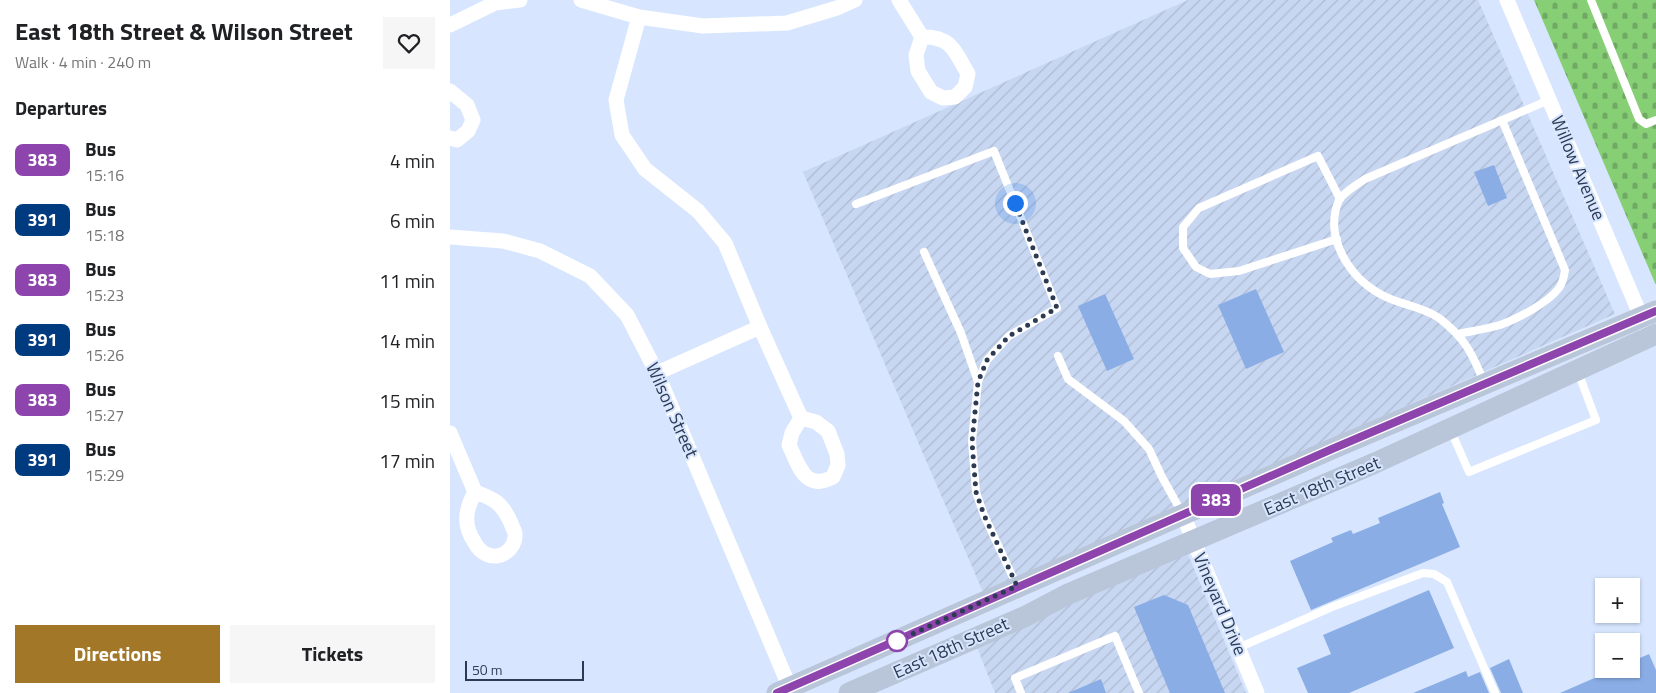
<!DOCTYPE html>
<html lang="en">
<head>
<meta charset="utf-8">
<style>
	body { margin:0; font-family:"Titillium Web",sans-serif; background:#f6f6f6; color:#202124; height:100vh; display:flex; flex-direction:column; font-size:19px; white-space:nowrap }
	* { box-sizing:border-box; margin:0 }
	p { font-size:16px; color:#757577 }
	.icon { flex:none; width:28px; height:28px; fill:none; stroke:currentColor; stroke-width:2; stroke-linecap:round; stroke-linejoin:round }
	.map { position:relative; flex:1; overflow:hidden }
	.details { display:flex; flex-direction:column; background:#fff; width:450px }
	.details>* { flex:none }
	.badge { padding:0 10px; border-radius:8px; font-size:18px; line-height:32px }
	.tools { position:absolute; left:1145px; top:578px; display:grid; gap:10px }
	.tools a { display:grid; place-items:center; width:45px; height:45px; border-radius:0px; background:#fff; box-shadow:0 1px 4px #0004; font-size:25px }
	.scale { position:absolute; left:15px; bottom:12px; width:119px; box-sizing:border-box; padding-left:5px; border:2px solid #2c3b52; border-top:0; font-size:14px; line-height:18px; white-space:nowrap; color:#2c3b52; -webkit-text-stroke:4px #d7e6fe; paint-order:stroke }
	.you { position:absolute; width:25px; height:25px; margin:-12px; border:4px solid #fff; border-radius:50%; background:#1a73e8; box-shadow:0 0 0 8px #1a73e833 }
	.map>.badge { position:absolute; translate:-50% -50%; box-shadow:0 0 0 2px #fff }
	h2 { padding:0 15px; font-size:19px; line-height:45px }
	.round { display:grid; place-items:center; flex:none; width:52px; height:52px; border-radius:0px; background:#f6f6f6 }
	.head { display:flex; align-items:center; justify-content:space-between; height:85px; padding:0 15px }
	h1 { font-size:24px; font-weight:700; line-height:38px }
	.button { display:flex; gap:10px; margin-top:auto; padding:10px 15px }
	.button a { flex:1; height:58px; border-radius:0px; background:#a27727; color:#fff; font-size:20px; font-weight:700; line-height:58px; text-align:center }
	.button a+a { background:#f6f6f6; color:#202124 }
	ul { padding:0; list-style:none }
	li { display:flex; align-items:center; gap:15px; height:60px; padding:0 15px }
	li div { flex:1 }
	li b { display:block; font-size:19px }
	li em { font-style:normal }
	li .badge { min-width:55px; font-weight:700; text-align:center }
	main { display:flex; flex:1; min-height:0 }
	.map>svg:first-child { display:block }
	.industrial { fill:url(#industrial-furrows) }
	.cemetery { fill:url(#cemetery-stones) }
	.building { fill:#8aade5 }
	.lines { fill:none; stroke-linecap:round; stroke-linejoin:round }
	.lane { stroke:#fff; stroke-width:8 }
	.street { stroke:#fff; stroke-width:15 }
	.secondary { stroke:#b9c5d9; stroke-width:21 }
	.line-casing { stroke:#fff; stroke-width:11 }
	.line { stroke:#8e44ad; stroke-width:8 }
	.walk { stroke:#2c3b52; stroke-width:5; stroke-dasharray:0 9 }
	.stop-dot { fill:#fff; stroke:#8e44ad; stroke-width:2.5 }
	.labels { text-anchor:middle; stroke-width:4; stroke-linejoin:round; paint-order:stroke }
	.street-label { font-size:18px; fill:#2c3b52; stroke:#d7e6fe }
</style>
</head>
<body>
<main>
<section class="details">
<div class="head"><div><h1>East 18th Street &amp; Wilson Street</h1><p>Walk · 4 min · 240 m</p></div><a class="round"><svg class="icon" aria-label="heart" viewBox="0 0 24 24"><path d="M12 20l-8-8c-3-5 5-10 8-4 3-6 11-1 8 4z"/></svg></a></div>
<h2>Departures</h2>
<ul>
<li><span class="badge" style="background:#8e44ad;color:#fff">383</span><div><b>Bus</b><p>15:16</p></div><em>4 min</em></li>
<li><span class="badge" style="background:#003b80;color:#fff">391</span><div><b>Bus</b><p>15:18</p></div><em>6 min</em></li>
<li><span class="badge" style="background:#8e44ad;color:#fff">383</span><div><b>Bus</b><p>15:23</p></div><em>11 min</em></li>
<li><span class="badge" style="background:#003b80;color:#fff">391</span><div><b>Bus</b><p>15:26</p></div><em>14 min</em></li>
<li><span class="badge" style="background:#8e44ad;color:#fff">383</span><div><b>Bus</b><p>15:27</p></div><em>15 min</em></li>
<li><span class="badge" style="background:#003b80;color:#fff">391</span><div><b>Bus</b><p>15:29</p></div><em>17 min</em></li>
</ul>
<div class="button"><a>Directions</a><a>Tickets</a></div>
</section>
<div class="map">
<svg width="1206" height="693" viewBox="0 0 1206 693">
	<defs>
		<pattern id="industrial-furrows" width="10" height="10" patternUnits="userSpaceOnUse" patternTransform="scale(1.25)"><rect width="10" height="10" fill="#c8d7f1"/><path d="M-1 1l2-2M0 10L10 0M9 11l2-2" fill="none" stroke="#acb9d1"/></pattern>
		<pattern id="cemetery-stones" width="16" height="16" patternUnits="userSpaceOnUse" patternTransform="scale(1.25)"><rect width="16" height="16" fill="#87cf75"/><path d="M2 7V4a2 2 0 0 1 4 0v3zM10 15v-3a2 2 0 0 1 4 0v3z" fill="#6fa963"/></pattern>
	</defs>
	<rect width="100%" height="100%" fill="#d7e6fe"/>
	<!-- industrial -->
	<g class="industrial">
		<path d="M738 0H1028L1165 314 533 592 471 449 353 172Z"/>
		<path d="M737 552 796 693H545L526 645Z"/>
	</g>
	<!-- cemetery -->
	<path class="cemetery" d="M1084 0H1206V284L1205 283Z"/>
	<!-- building -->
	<g class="building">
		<path d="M1044 165 1057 198 1038 206 1024 172Z"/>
		<path d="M806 289 834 352 796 369 768 305Z"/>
		<path d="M655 294 684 359 657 371 628 306Z"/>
		<path d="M990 492 994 503 992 504 1010 547 861 610 840 561 883 542 881 538 901 530 903 534 930 523 928 518Z"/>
		<path d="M979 590 1004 648 899 693H858L847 668 881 654 873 635Z"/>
		<path d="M714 595 738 605 775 693H720L684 607Z"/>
		<path d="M1199 654 1206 670V693H1110L1165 669H1181V662Z"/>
		<path d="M1059 659 1073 693H1051L1040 668Z"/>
		<path d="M1016 671 1018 677 1030 672 1039 693H963Z"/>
		<path d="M651 679 656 693H618Z"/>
	</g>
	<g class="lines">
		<!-- lane -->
		<g class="lane">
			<path d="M1141 0 1189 119 1196 124 1206 120"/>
			<path d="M406 204 544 151 607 308 559 336 537 360 528 382 522 441 526 492 534 515 567 586"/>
			<path d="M887 239 789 271 760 274 746 267 733 248V227L749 208 868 156 890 199"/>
			<path d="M474 252 511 333 528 382"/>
			<path d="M1008 334C1022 331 1036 329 1050 325 1067 319 1098 303 1109 288 1113 283 1114 277 1115 270L1052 120"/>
			<path d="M608 356 618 379 674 421 699 449 712 477 732 513"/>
			<path d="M1034 382C1022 353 1015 338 989 318 972 306 950 305 932 295 900 278 873 238 889 200 892 194 909 183 915 179L1099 100"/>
			<path d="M1001 431 1019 472 1146 420 1128 372"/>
			<path d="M788 648 882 607 973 573 984 574 997 582 1045 693"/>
			<path d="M571 693 565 678 665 636 689 693"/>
		</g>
		<!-- street -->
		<g class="street">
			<path d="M131 0 189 17 253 26 337 23 387 8 405 0"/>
			<path d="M449 0 472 37"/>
			<path d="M1057 0 1195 326"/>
			<path d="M189 17 166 100 172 135 195 169 248 211 275 243 310 327 351 418"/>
			<path d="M0 25 45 3 70 0"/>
			<path d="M472 37C501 36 505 51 518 74L515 87 505 97 493 98 481 92 468 71 466 55Z"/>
			<path d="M0 91 17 105 23 120 18 131 7 140 0 138"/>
			<path d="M0 237 53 241 90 251 140 276 177 315 207 373 342 693"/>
			<path d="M207 373 310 327"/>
			<path d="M351 418 366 422 378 431 387 454 388 465 383 477C355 492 349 466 339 445L342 433Z"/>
			<path d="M0 433 25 492"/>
			<path d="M25 492C45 499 52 503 61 523 62 527 65 531 65 534 66 549 50 561 36 554 32 552 27 547 25 543 13 526 15 510 25 492Z"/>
			<path d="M733 515 807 693"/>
		</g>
		<!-- secondary -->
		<g class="secondary">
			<path d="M327 693 882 449 1206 311"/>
			<path d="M399 693 576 616 616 595 925 463 1206 334"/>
		</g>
	</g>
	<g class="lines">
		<!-- line casing -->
		<g class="line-casing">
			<path id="line" d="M327 693 882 449 1206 311"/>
		</g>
		<!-- line -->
		<use href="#line" class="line"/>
		<!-- walk -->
		<path class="walk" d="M447 641 567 586 534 515 526 492 522 442 528 382 537 360 559 336 607 308 565 203"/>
	</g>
	<!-- markers -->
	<circle class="stop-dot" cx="447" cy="641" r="10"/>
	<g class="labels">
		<!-- street labels -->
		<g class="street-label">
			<text transform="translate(1128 168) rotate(67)" y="6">Willow Avenue</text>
			<text transform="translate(222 410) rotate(66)" y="6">Wilson Street</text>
			<text transform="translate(872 486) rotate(-23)" y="6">East 18th Street</text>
			<text transform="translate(770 604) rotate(67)" y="6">Vineyard Drive</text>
			<text transform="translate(501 648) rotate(-24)" y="6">East 18th Street</text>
		</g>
	</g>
</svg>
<div class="tools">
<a>+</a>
<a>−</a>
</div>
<div class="scale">50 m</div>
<div class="you" style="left:565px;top:203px"></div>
<b class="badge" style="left:766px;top:500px;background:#8e44ad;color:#fff">383</b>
</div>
</main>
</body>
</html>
